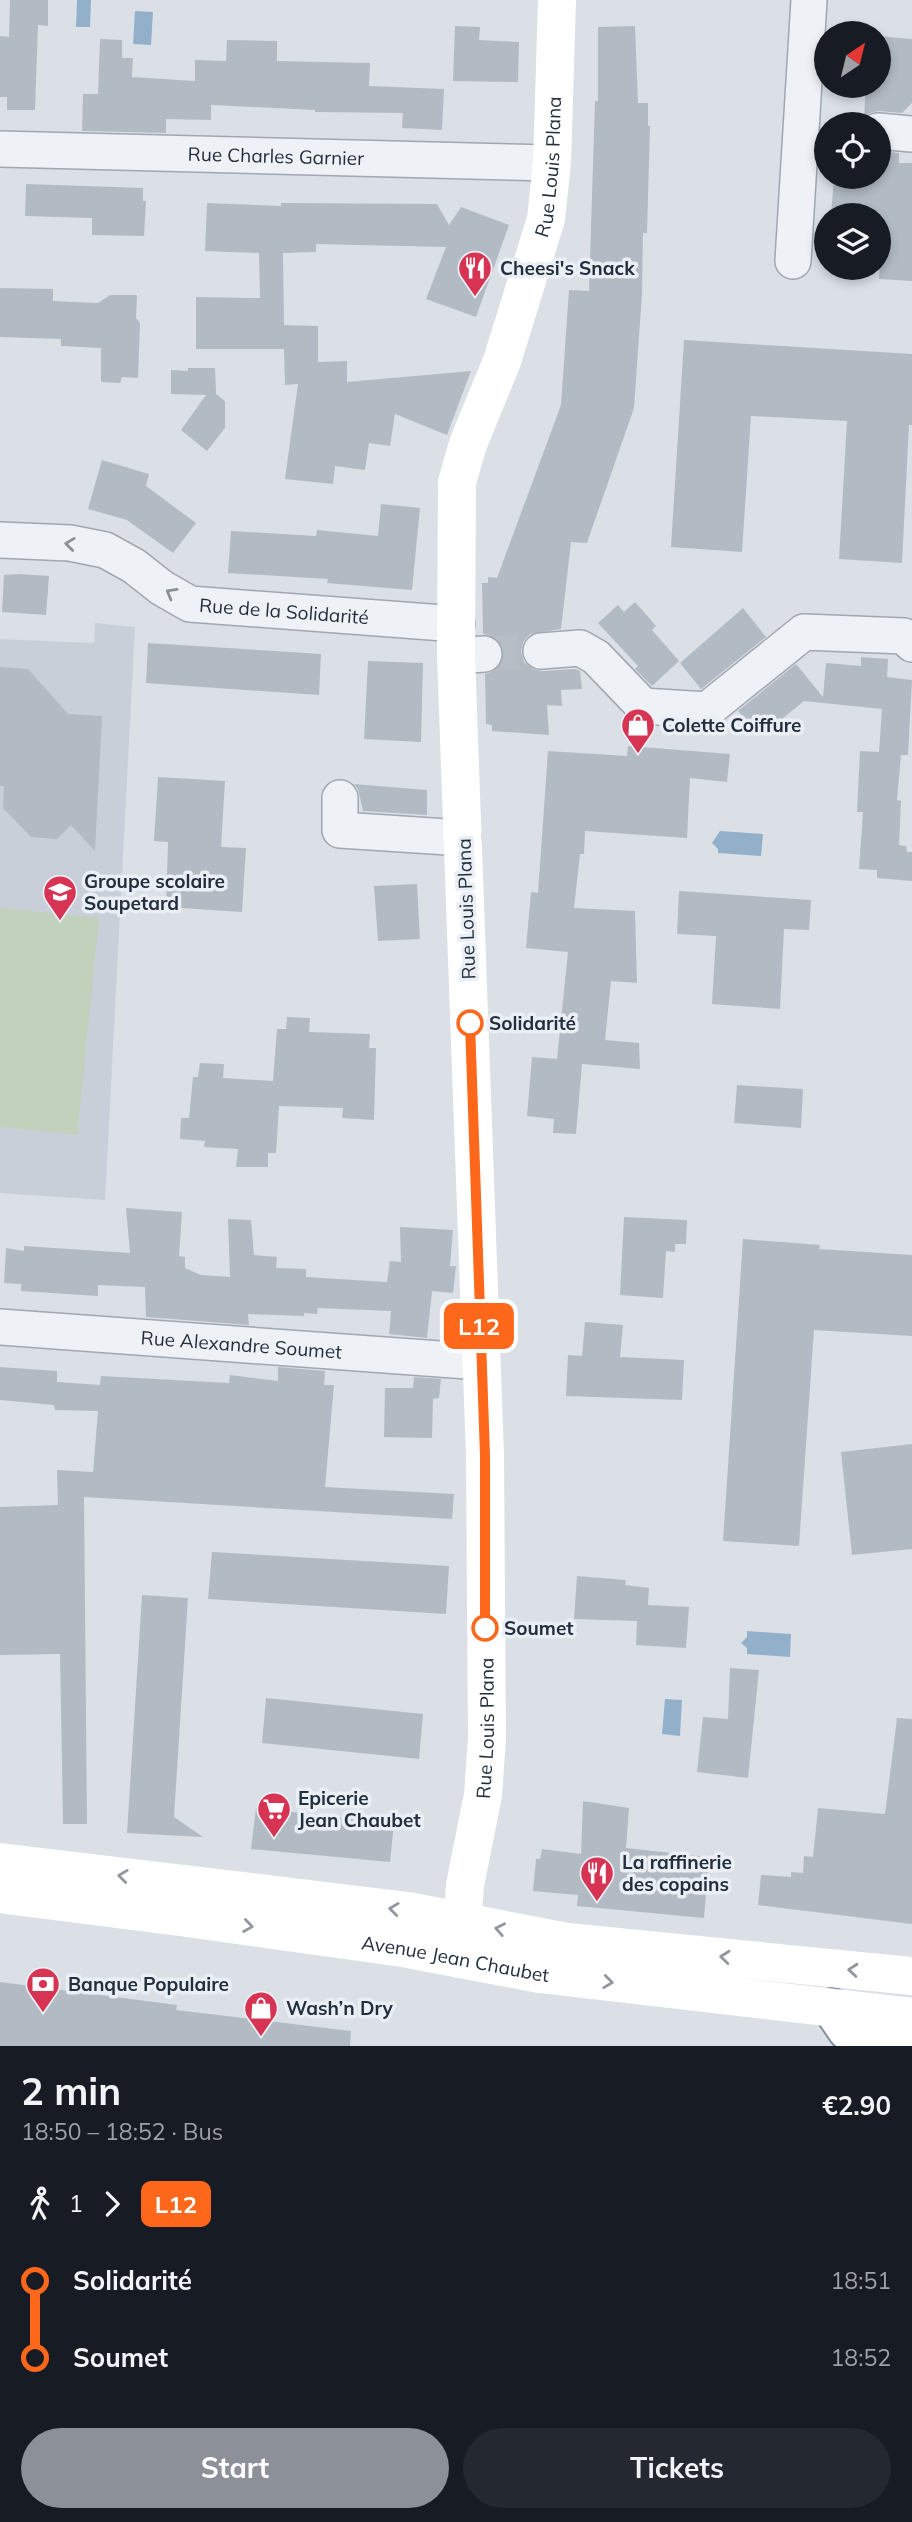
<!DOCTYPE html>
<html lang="en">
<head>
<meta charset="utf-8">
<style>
	body { margin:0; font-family:Mulish,sans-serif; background:#242831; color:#f1f3f6; height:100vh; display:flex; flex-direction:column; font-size:26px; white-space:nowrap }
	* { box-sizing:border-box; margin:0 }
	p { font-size:23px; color:#9ea1a6 }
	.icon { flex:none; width:38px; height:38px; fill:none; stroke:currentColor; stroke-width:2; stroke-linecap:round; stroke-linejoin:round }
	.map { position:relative; height:2046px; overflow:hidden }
	.side { display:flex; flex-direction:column; background:#171b24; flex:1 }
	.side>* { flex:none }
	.badge { padding:0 14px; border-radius:10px; font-size:24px; line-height:46px }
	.needle { width:46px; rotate:35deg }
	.buttons { position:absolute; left:814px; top:21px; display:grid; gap:14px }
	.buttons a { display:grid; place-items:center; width:77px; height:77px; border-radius:50%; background:#171b24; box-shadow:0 4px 10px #0003; font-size:35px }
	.map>.badge { position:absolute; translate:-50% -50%; box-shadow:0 0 0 4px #fff }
	.legs { display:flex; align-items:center; gap:10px; height:77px; padding:0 21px; font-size:23px }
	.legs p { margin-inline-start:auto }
	.headline { display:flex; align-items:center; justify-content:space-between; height:119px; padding:0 21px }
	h1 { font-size:38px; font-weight:700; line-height:52px }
	.button { display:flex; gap:14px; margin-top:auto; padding:14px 21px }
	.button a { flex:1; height:80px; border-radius:42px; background:#8c9099; color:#fff; font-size:28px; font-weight:700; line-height:80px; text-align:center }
	.button a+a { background:#242831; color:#f1f3f6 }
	ul { padding:0 21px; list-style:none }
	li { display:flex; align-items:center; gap:24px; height:77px; font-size:26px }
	li i { display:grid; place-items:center; width:10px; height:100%; margin:0 9px; background:currentColor }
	li i::after { content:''; width:18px; height:18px; margin:-9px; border:5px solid; border-radius:50%; background:#171b24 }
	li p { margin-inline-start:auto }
	li:first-child i { background:linear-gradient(#0000 50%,currentColor 0) }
	li:last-child i { background:linear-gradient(currentColor 50%,#0000 0) }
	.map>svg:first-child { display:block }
	.built { fill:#c9cfd9 }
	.green { fill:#c2d1bb }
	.water { fill:#93b0ca }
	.building { fill:#b2bac4 }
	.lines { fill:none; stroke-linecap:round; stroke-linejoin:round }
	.street-tunnel { stroke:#b6bdc5; stroke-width:35; stroke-dasharray:35 18; stroke-linecap:butt }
	.street-casing { stroke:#a0a7b1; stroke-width:38 }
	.highway-casing { stroke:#818e9e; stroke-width:42 }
	.street { stroke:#eef1f5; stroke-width:35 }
	.secondary { stroke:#fff; stroke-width:38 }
	.highway { stroke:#fff; stroke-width:38 }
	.oneway { stroke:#89909a }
	.oneway2 { stroke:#92979e }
	.line-1-casing { stroke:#fff; stroke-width:16 }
	.line-1 { stroke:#ff671b; stroke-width:10 }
	.stop-1-dot { fill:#fff; stroke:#ff671b; stroke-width:3.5 }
	.labels { text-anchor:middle; stroke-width:7; stroke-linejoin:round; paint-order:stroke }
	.street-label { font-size:19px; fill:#242f3e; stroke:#eaeff5 }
	.poi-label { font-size:19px; font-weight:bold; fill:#242f3e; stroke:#eaeff5; text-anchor:start }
	.stop-label { font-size:19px; font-weight:bold; fill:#242f3e; stroke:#eaeff5; text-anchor:start }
</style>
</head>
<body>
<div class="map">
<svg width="912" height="2046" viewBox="0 0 912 2046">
	<rect width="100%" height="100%" fill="#dbe0e7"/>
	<!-- built -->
	<path class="built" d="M95 623 135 627 105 1200 0 1193V639L94 643Z"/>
	<!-- green -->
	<path class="green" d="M0 908 99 918 77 1135 0 1127Z"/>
	<!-- water -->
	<g class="water">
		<path d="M77 0H91L90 27H76Z"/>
		<path d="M135 11 153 12 151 45 133 44Z"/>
		<path d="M720 831 763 834 761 856 718 853V849L712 843Z"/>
		<path d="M747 1631 791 1634 790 1657 747 1654V1648L741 1643 747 1637Z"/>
		<path d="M665 1699 682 1700 680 1736 662 1734Z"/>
	</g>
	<!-- building -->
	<g class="building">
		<path d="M10 0H48V26L38 25 35 110H7V97H0V36L9 37Z"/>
		<path d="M455 26 480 27 479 40 519 42 518 82 453 81Z"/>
		<path d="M635 26 638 103H648V126H650L647 233H643L642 294 634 408 587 543 571 542 561 629 530 634 523 642 521 652 524 662 533 669 543 671 575 669 580 671 582 689 561 690 562 706 547 705 549 735 492 731V725L486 724 485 674 496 670 502 663 504 653 500 642 492 636 483 634 482 583H488V577L497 578 561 405 569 290 589 291 595 101H598V27Z"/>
		<path d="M878 36 912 39V103L902 113 879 111 870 113 864 117 866 86H878Z"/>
		<path d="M100 39 122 40V58H133L132 77 195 81V60L226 61 227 40 277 41V61L370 63 369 86 444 89 442 130 402 128 403 113 315 112V110L211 105V120L166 119V133L82 131 83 94H98Z"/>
		<path d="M878 151 899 153V163H912V281L879 279 881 234 878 231V215H831L834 177H878Z"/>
		<path d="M26 184 143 188V201H146L144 236 92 235V218L25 216Z"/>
		<path d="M207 203 281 206V203L437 204 449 225 461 207 509 225 476 317 426 299 446 247 316 244V252L283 253 284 325 318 326V362L347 361V382L471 371 447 435 395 414 390 446 369 443 365 470 335 466 333 484 285 479 298 384 285 385 284 349H196V297L260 298 259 253 205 251Z"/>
		<path d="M0 288 53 289V301L98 303 110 295H137L136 318 140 323 138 378 122 377 120 383 101 382V348L61 346V339L0 337Z"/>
		<path d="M684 340 912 354V425H909L902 563 839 559 847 421 751 416 742 552 671 547Z"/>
		<path d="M188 368H215L216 394 225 401V428L207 451 181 430 206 395 171 394V370L188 371Z"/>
		<path d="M102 460 149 474 146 486 196 523 173 553 127 520 88 509Z"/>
		<path d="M381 504 420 508 412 590 327 583 328 579 228 573 231 531 316 536 317 530 378 536Z"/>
		<path d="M19 574 49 576 46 615 2 612 4 575Z"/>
		<path d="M635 602 656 626 652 630 679 661 652 686 635 669 638 666 598 623 618 605 624 612Z"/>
		<path d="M743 608 766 637 701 689 680 663Z"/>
		<path d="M148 643 321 654 319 695 146 683Z"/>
		<path d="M861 657 888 659 887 677 912 680 908 755H901L897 800 901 801 899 845 906 846 907 852H912V881L877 878V870L859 869 863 812H857L860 751 879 752 882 709 804 701 761 736 738 711 796 664 823 697 826 663 861 666Z"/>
		<path d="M368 661 423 663 421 742 364 739Z"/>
		<path d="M0 667 28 669 68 714 102 716 95 851 71 825 57 839 31 837 3 808 4 786H0Z"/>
		<path d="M628 746 730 754 727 782 690 778 687 838 585 831 584 854H580L574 908 635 911 637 983 611 981 605 1040 639 1043 640 1069 582 1064 576 1134 553 1133 554 1119 527 1116 532 1057 557 1059 568 952 526 948 531 892 538 893 548 751 627 756Z"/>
		<path d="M158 777 225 781 221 847 246 848 242 912 166 907 168 842 154 841Z"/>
		<path d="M354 784 427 790V815L363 811 358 789Z"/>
		<path d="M417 884 420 939 378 941 374 886Z"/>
		<path d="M679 891 811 900 809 930 784 929 780 1009 712 1004 716 936 677 934Z"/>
		<path d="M287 1017 310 1018 309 1032 370 1034 369 1048H376L374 1120 342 1118 343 1108 279 1106 276 1153H268V1167H236L238 1149 204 1147 205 1141 180 1139 181 1118H189L193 1077H198L200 1063 224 1064 223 1078 273 1081 277 1029H286Z"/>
		<path d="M737 1085 803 1089 801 1128 734 1123Z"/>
		<path d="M126 1208 182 1212 179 1256 185 1257V1268L201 1275 230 1277 228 1219 251 1220 254 1255 277 1257 276 1268 306 1269V1277L387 1282 390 1261 401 1262 400 1227 453 1230 450 1266H456L453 1293 432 1291 427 1338 389 1334 391 1311 318 1308 317 1314 304 1313V1316L248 1314 249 1325 146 1317 145 1287 98 1285V1296L21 1291V1284L4 1283 6 1248 24 1251V1246L130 1253Z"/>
		<path d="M624 1217 687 1220 686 1244H675V1252L666 1251 663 1298 620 1295Z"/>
		<path d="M743 1239 820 1245 819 1249 912 1255V1336L814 1330 799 1546 723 1541Z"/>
		<path d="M585 1322 623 1325 620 1357 684 1360 682 1400 566 1396 568 1355 582 1356Z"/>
		<path d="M0 1367 57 1371V1382L100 1385 101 1376 229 1383 230 1375 278 1381V1367L325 1371 324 1385H334L325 1487 454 1494 452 1519 84 1497 87 1824H63L60 1654 0 1655V1507L58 1505 57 1470 93 1472 98 1411 55 1410 54 1405 0 1400Z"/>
		<path d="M414 1377 441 1379 439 1398 433 1399 432 1438 384 1437 385 1388H413Z"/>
		<path d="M912 1444V1549L852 1555 841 1452Z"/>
		<path d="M212 1552 449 1566 446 1614 208 1599Z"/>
		<path d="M577 1576 626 1580 625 1585 649 1588 648 1605 689 1607 686 1648 636 1645 637 1621 574 1619Z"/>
		<path d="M142 1595 188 1598 174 1817 203 1837 127 1833Z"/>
		<path d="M730 1668 759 1670 748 1778 697 1772 703 1717 728 1719Z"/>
		<path d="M266 1698 423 1714 419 1759 262 1743Z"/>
		<path d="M897 1718 912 1719V1924L758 1905 761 1875 791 1877V1872L803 1873 804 1856 813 1857 818 1808 885 1814Z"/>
		<path d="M583 1801 629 1808 626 1848 709 1857 704 1918 577 1906 578 1895 533 1891 536 1859H540L542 1849 581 1854Z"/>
		<path d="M256 1808 394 1823 390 1862 251 1849Z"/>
		<path d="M0 1982 177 2005 176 2010 351 2031 350 2046H0Z"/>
	</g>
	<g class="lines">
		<!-- street-tunnel -->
		<path class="street-tunnel" d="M484 654 541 651"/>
		<!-- street casing -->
		<g class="street-casing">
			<g id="street">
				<path d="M878 131 912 134"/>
				<path id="s1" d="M0 149 552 163"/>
				<path d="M793 261 809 0"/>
				<path id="s2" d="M0 540 70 543 105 550 134 566 162 588 190 604 457 624"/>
				<path d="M541 651 580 648 596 657 643 706 707 710 804 632 904 636 912 644"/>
				<path d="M456 656 484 654"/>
				<path d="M340 798V830L463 838"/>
				<path id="s3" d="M0 1327 481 1362"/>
			</g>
		</g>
		<!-- highway casing -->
		<g class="highway-casing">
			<path id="highway" d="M832 2008 847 2030 912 2042"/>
		</g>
		<!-- street -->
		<use href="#street" class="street"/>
		<!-- secondary -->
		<g class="secondary">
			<path d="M0 1862 408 1911 567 1942 912 1976"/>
			<path id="s4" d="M0 1894 180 1917 403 1948 540 1974 912 2017"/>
			<path id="s5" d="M459 1959 465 1885 483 1795 487 1739 485 1455 456 656 457 482 468 444 502 361 546 219 552 163 557 0"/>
		</g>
		<!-- highway -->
		<use href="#highway" class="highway"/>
	</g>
	<!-- one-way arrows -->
	<defs><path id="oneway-chevron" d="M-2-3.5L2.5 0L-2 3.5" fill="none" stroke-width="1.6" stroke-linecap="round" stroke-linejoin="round" transform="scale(1.75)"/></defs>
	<g class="oneway">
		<use href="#oneway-chevron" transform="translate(70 544) rotate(-173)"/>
		<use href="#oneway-chevron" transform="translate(171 593) rotate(-150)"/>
	</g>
	<g class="oneway2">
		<use href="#oneway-chevron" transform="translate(123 1876) rotate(-173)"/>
		<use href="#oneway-chevron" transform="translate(394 1909) rotate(-173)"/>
		<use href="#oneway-chevron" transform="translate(248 1926) rotate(8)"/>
		<use href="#oneway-chevron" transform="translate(500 1929) rotate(-169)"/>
		<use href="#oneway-chevron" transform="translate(725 1957) rotate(-174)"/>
		<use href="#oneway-chevron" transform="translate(853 1970) rotate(-175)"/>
		<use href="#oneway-chevron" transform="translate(608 1982) rotate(7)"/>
	</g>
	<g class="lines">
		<!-- line-1 casing -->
		<g class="line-1-casing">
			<path id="line-1" d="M470 1023 485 1455V1628"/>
		</g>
		<!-- line-1 -->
		<use href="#line-1" class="line-1"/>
	</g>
	<!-- icons -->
	<defs>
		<g id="restaurant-pin" transform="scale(1.75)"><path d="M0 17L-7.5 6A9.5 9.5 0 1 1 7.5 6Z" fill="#d73454" stroke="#eaeff5"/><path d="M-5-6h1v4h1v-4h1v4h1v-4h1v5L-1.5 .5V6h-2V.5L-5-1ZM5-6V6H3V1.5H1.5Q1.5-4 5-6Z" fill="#fff"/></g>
		<g id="shop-pin" transform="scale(1.75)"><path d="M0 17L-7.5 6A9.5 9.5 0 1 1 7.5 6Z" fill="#d73454" stroke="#eaeff5"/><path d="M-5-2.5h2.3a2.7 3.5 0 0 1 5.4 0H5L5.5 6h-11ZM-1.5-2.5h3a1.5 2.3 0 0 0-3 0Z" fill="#fff"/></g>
		<g id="school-pin" transform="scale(1.75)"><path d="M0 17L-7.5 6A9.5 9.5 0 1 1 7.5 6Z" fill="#d73454" stroke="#eaeff5"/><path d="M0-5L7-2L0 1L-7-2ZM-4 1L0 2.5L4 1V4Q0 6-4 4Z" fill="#fff"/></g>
		<g id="supermarket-pin" transform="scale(1.75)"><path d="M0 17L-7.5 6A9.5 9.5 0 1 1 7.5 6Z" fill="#d73454" stroke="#eaeff5"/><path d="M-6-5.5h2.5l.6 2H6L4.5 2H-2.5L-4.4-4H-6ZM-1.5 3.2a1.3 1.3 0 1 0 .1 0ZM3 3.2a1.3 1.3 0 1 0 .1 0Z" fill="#fff"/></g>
		<g id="bank-pin" transform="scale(1.75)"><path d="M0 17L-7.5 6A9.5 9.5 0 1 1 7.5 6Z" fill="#d73454" stroke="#eaeff5"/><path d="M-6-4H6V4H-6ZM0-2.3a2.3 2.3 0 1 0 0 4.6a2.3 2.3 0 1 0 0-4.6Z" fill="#fff"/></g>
	</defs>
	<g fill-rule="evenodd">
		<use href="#restaurant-pin" x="475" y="268"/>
		<use href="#shop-pin" x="638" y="725"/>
		<use href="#school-pin" x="60" y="892"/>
		<use href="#supermarket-pin" x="274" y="1809"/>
		<use href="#restaurant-pin" x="597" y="1873"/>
		<use href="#bank-pin" x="43" y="1984"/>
		<use href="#shop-pin" x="261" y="2008"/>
	</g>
	<!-- markers -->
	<g class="stop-1-dot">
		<circle cx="470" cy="1023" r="12"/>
		<circle cx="485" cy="1628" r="12"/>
	</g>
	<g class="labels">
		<!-- street labels -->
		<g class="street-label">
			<text dy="7" stroke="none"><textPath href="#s1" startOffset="276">Rue Charles Garnier</textPath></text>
			<text dy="7" stroke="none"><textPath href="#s5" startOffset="1810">Rue Louis Plana</textPath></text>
			<text dy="7" stroke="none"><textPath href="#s2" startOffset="301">Rue de la Solidarité</textPath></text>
			<text transform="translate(466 909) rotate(-92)" y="7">Rue Louis Plana</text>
			<text dy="7" stroke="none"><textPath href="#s3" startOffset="242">Rue Alexandre Soumet</textPath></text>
			<text dy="7" stroke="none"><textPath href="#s5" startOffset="233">Rue Louis Plana</textPath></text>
			<text dy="7" stroke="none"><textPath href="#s4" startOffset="460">Avenue Jean Chaubet</textPath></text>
		</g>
		<!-- poi labels -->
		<g class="poi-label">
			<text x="500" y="275">Cheesi's Snack</text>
			<text x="662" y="732">Colette Coiffure</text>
			<text x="84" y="888">Groupe scolaire<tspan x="84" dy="22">Soupetard</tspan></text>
			<text x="298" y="1805">Epicerie<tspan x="298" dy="22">Jean Chaubet</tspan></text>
			<text x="622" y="1869">La raffinerie<tspan x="622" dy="22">des copains</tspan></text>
			<text x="68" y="1991">Banque Populaire</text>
			<text x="286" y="2015">Wash’n Dry</text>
		</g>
		<!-- stop labels -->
		<g class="stop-label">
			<text x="489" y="1030">Solidarité</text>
			<text x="504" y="1635">Soumet</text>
		</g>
	</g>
</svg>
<div class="buttons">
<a><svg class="needle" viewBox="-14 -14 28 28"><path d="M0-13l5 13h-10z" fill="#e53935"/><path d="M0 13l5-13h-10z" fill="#9ea1a6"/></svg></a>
<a><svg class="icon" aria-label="locate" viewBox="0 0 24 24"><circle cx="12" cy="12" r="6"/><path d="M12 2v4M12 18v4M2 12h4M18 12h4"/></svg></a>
<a><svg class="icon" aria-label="layers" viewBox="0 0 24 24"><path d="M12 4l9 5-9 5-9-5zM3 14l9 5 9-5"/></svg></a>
</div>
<b class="badge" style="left:479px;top:1326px;background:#ff671b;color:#fff">L12</b>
</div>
<section class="side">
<div class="headline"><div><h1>2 min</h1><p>18:50 – 18:52 · Bus</p></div><b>€2.90</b></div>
<div class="legs"><svg class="icon" aria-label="walk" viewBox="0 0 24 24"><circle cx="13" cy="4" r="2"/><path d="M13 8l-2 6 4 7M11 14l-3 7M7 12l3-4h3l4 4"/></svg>1<svg class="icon" aria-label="forward" viewBox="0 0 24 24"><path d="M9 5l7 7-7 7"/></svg><b class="badge" style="background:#ff671b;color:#fff">L12</b></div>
<ul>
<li><i style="color:#ff671b"></i><b>Solidarité</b><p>18:51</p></li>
<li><i style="color:#ff671b"></i><b>Soumet</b><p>18:52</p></li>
</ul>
<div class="button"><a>Start</a><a>Tickets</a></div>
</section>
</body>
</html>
